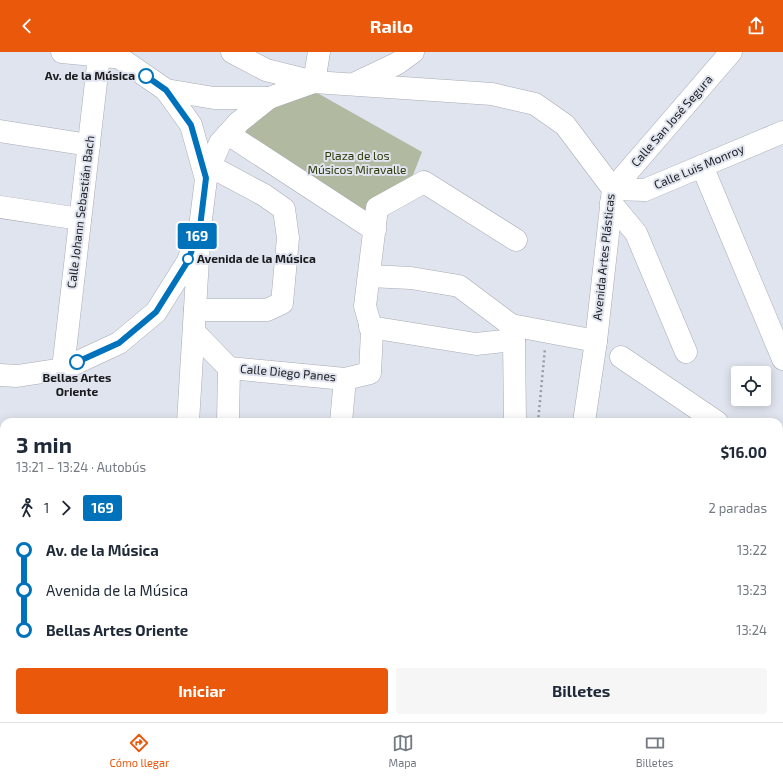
<!DOCTYPE html>
<html lang="es">
<head>
<meta charset="utf-8">
<style>
	body { margin:0; font-family:"Exo 2",sans-serif; background:#f6f6f7; color:#1f2937; height:100vh; display:flex; flex-direction:column; font-size:15px; white-space:nowrap }
	* { box-sizing:border-box; margin:0 }
	p { font-size:13px; color:#747a83 }
	.icon { flex:none; width:22px; height:22px; fill:none; stroke:currentColor; stroke-width:2; stroke-linecap:round; stroke-linejoin:round }
	.map { position:relative; flex:1; overflow:hidden }
	.drawer { position:absolute; left:0px; top:366px; width:783px; height:304px; display:flex; flex-direction:column; background:#fff; border-radius:12px 12px 0 0; box-shadow:0 2px 10px #0003 }
	.drawer>* { flex:none }
	.badge { padding:0 8px; border-radius:3px; font-size:14px; line-height:26px }
	.fabs { position:absolute; left:731px; top:314px; display:grid; gap:8px }
	.fabs a { display:grid; place-items:center; width:40px; height:40px; border-radius:4px; background:#fff; box-shadow:0 2px 10px #0003; font-size:20px }
	.map>.badge { position:absolute; translate:-50% -50%; box-shadow:0 0 0 2px #fff }
	.legs { display:flex; align-items:center; gap:6px; height:44px; padding:0 16px; font-size:13px }
	.legs p { margin-inline-start:auto }
	.head { display:flex; align-items:center; justify-content:space-between; height:68px; padding:0 16px }
	h1 { font-size:22px; font-weight:700; line-height:30px }
	.cta { display:flex; gap:8px; margin-top:auto; padding:8px 16px }
	.cta a { flex:1; height:46px; border-radius:4px; background:#ea580c; color:#fff; font-size:16px; font-weight:700; line-height:46px; text-align:center }
	.cta a+a { background:#f6f6f7; color:#1f2937 }
	ul { padding:0 16px; list-style:none }
	li { display:flex; align-items:center; gap:14px; height:40px; font-size:15px }
	li i { display:grid; place-items:center; width:6px; height:100%; margin:0 5px; background:currentColor }
	li i::after { content:''; width:10px; height:10px; margin:-5px; border:3px solid; border-radius:50%; background:#fff }
	li p { margin-inline-start:auto }
	li:first-child i { background:linear-gradient(#0000 50%,currentColor 0) }
	li:last-child i { background:linear-gradient(currentColor 50%,#0000 0) }
	header { display:flex; justify-content:space-between; align-items:center; height:52px; padding:0 16px; background:#ea580c; color:#fff; font-size:18px; font-weight:700 }
	.menu { display:flex; justify-content:space-around; align-items:center; height:56px; border-top:1px solid #e0e1e3; background:#fff; font-size:11px; color:#747a83 }
	.menu a { display:grid; justify-items:center; gap:2px }
	.menu .on { color:#ea580c }
	.map>svg:first-child { display:block }
	.green { fill:#b1b9a0 }
	.lines { fill:none; stroke-linecap:round; stroke-linejoin:round }
	.minor-casing { stroke:#a8abb4; stroke-width:23 }
	.path { stroke:#989ba3; stroke-width:2.5; stroke-dasharray:2 3; stroke-linecap:butt }
	.minor { stroke:#fff; stroke-width:22 }
	.line-1-casing { stroke:#fff; stroke-width:9 }
	.line-1 { stroke:#0072bc; stroke-width:6 }
	.stop-1-dot { fill:#fff; stroke:#0072bc; stroke-width:2 }
	.labels { text-anchor:middle; stroke-width:4; stroke-linejoin:round; paint-order:stroke }
	.stop-label { font-size:12px; font-weight:bold; fill:#191a1e; stroke:#e0e4ee; text-anchor:end }
	.street-label { font-size:12px; fill:#191a1e; stroke:#e0e4ee }
	.park-label { font-size:12px; fill:#2e3a07; stroke:#e0e4ee }
</style>
</head>
<body>
<header><svg class="icon" aria-label="back" viewBox="0 0 24 24"><path d="M15 5l-7 7 7 7"/></svg>Railo<svg class="icon" aria-label="share" viewBox="0 0 24 24"><path d="M12 15V3M7 8l5-5 5 5M5 13v7h14v-7"/></svg></header>
<div class="map">
<svg width="783" height="670" viewBox="0 0 783 670">
	<rect width="100%" height="100%" fill="#e0e4ee"/>
	<!-- green -->
	<path class="green" d="M312 38 422 100 413 123 375 154 367 169 239 83 271 53Z"/>
	<g class="lines">
		<!-- minor casing -->
		<g class="minor-casing">
			<g id="minor">
				<path d="M62 0 114 5"/>
				<path d="M111 0 166 38 191 73 206 127"/>
				<path d="M232 0 266 18 314 30 492 42 535 52 565 73 613 137 596 289 584 370"/>
				<path d="M314 30 319 0"/>
				<path d="M356 31 398 11 413 0"/>
				<path d="M166 38 214 46H269"/>
				<path d="M0 79 89 93"/>
				<path d="M228 82 375 178"/>
				<path d="M702 114 783 307"/>
				<path d="M613 137 645 138 783 80"/>
				<path d="M613 137 731 0"/>
				<path d="M611 151 636 181 686 300"/>
				<path d="M0 155 80 167"/>
				<path d="M369 224 411 226 459 234 511 273 514 288 515 370"/>
				<path d="M195 258H267L282 251 288 186 284 157 264 143 210 114"/>
				<path d="M511 273 596 289"/>
				<path d="M370 275 476 292 514 288"/>
				<path d="M194 280 229 316 228 370"/>
				<path d="M621 305 717 370"/>
				<path d="M229 316 345 327 370 321 372 279 365 254 377 156 424 130 516 188"/>
				<path d="M63 317 99 4"/>
				<path d="M0 323 17 324 63 317 119 291 156 260 188 209 194 192"/>
				<path d="M188 370 200 175 206 127 210 114 220 91 239 70 269 46 314 30"/>
				<path d="M341 370 345 327"/>
				<path d="M779 412 783 414"/>
				<path d="M779 465 783 458"/>
				<path d="M0 650 4 646"/>
				<path d="M102 666V670"/>
				<path d="M583 666 589 670"/>
				<path d="M626 666 630 670"/>
				<path d="M358 670V666"/>
				<path d="M713 670 716 666"/>
			</g>
		</g>
		<!-- path -->
		<path class="path" d="M538 370 545 296"/>
		<!-- minor -->
		<use href="#minor" class="minor"/>
	</g>
	<g class="lines">
		<!-- line-1 casing -->
		<g class="line-1-casing">
			<path id="line-1" d="M77 310 119 291 156 260 188 209 200 175 206 126 191 73 166 38 146 24"/>
		</g>
		<!-- line-1 -->
		<use href="#line-1" class="line-1"/>
	</g>
	<!-- markers -->
	<g class="stop-1-dot">
		<circle cx="146" cy="24" r="7"/>
		<circle cx="188" cy="207" r="5"/>
		<circle cx="77" cy="310" r="7"/>
	</g>
	<g class="labels">
		<!-- stop labels -->
		<g class="stop-label">
			<text x="135" y="28">Av. de la Música</text>
			<text x="197" y="211" text-anchor="start">Avenida de la Música</text>
			<text x="77" y="330" text-anchor="middle">Bellas Artes<tspan x="77" dy="14">Oriente</tspan></text>
		</g>
		<!-- street labels -->
		<g class="street-label">
			<text transform="translate(672 69) rotate(-49)" y="4">Calle San José Segura</text>
			<text transform="translate(699 115) rotate(-23)" y="4">Calle Luis Monroy</text>
			<text transform="translate(81 160) rotate(-83)" y="4">Calle Johann Sebastián Bach</text>
			<text transform="translate(604 205) rotate(-84)" y="4">Avenida Artes Plásticas</text>
			<text transform="translate(288 321) rotate(5)" y="4">Calle Diego Panes</text>
		</g>
		<!-- park labels -->
		<g class="park-label">
			<text x="357" y="108">Plaza de los<tspan x="357" dy="14">Músicos Miravalle</tspan></text>
		</g>
	</g>
</svg>
<div class="fabs">
<a><svg class="icon" aria-label="locate" viewBox="0 0 24 24"><circle cx="12" cy="12" r="6"/><path d="M12 2v4M12 18v4M2 12h4M18 12h4"/></svg></a>
</div>
<b class="badge" style="left:197px;top:184px;background:#0072bc;color:#fff">169</b>
<section class="drawer">
<div class="head"><div><h1>3 min</h1><p>13:21 – 13:24 · Autobús</p></div><b>$16.00</b></div>
<div class="legs"><svg class="icon" aria-label="walk" viewBox="0 0 24 24"><circle cx="13" cy="4" r="2"/><path d="M13 8l-2 6 4 7M11 14l-3 7M7 12l3-4h3l4 4"/></svg>1<svg class="icon" aria-label="forward" viewBox="0 0 24 24"><path d="M9 5l7 7-7 7"/></svg><b class="badge" style="background:#0072bc;color:#fff">169</b><p>2 paradas</p></div>
<ul>
<li><i style="color:#0072bc"></i><b>Av. de la Música</b><p>13:22</p></li>
<li><i style="color:#0072bc"></i><span>Avenida de la Música</span><p>13:23</p></li>
<li><i style="color:#0072bc"></i><b>Bellas Artes Oriente</b><p>13:24</p></li>
</ul>
<div class="cta"><a>Iniciar</a><a>Billetes</a></div>
</section>
</div>
<nav class="menu">
<a class="on"><svg class="icon" aria-label="directions" viewBox="0 0 24 24"><path d="M12 3l9 9-9 9-9-9zM9 14v-3h6M13 9l2 2-2 2"/></svg>Cómo llegar</a>
<a><svg class="icon" aria-label="map" viewBox="0 0 24 24"><path d="M3 6l6-2 6 2 6-2v14l-6 2-6-2-6 2zM9 4v14M15 6v14"/></svg>Mapa</a>
<a><svg class="icon" aria-label="tickets" viewBox="0 0 24 24"><path d="M3 7h18v10H3zM15 7v10"/></svg>Billetes</a>
</nav>
</body>
</html>
